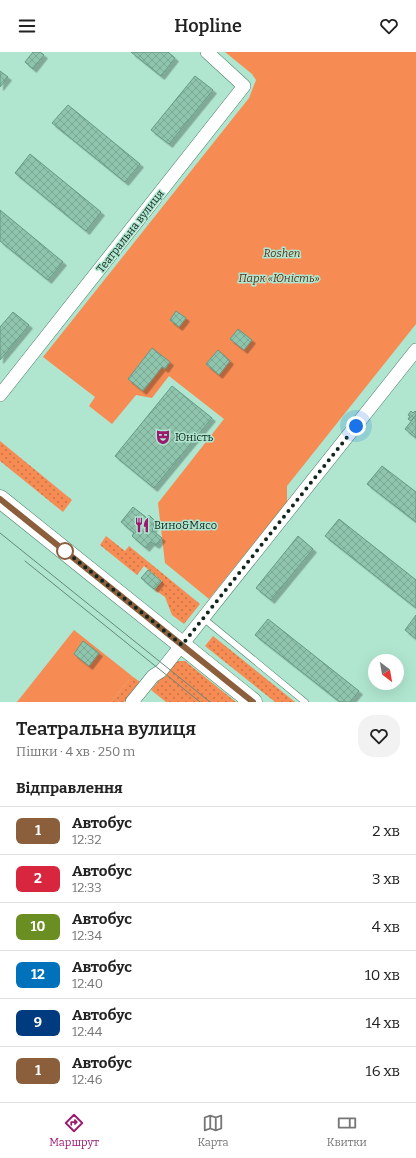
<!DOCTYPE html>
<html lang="uk">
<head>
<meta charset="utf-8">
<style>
	body { margin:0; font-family:Bitter,serif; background:#f2f2f2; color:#222; height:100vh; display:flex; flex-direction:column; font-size:15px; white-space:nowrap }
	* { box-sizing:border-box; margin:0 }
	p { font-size:13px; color:#767676 }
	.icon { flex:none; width:22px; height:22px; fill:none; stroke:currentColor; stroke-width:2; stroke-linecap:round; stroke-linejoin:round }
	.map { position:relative; height:650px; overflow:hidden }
	.side { display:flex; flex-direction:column; background:#fff; flex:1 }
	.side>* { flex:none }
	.badge { padding:0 8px; border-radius:6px; font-size:14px; line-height:26px }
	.needle { width:26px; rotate:149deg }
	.controls { position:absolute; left:368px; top:602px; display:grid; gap:8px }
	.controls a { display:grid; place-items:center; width:36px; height:36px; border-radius:50%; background:#fff; box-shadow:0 4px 16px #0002; font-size:20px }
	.you { position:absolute; width:20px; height:20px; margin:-10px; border:3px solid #fff; border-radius:50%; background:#1a73e8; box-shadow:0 0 0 6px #1a73e833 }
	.map>.badge { position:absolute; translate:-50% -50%; box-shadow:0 0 0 2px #fff }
	h2 { padding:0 16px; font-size:15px; line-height:36px }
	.round { display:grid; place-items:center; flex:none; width:42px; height:42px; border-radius:16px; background:#f2f2f2 }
	.head { display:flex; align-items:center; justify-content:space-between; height:68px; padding:0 16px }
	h1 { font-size:19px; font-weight:600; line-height:30px }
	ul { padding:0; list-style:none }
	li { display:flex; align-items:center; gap:12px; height:48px; padding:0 16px; border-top:1px solid #e0e0e0 }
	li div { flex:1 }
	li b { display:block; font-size:15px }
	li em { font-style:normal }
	li .badge { min-width:44px; font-weight:700; text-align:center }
	header { display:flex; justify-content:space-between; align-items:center; height:52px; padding:0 16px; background:#fff; font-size:18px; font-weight:600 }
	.tabs { display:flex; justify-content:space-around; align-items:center; height:56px; border-top:1px solid #e0e0e0; background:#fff; font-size:11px; color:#767676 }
	.tabs a { display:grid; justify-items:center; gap:2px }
	.tabs .selected { color:#9b1a6f }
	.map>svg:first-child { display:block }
	.grass { fill:url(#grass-dots) }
	.park { fill:#f68b54 }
	.building { fill:url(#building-cross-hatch); stroke:#659984; filter:url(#shadow) }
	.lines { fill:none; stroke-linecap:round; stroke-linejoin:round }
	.lane-casing { stroke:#4c7f6b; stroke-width:7 }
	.street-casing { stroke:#4c7f6b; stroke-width:14 }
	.secondary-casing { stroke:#4c7f6b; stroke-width:19 }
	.lane { stroke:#fff; stroke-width:6 }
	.street { stroke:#fff; stroke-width:13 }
	.secondary { stroke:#fff; stroke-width:18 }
	.tram { stroke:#638979; stroke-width:1 }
	.line-casing { stroke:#fff; stroke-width:9 }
	.line { stroke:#8b5e3c; stroke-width:6 }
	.walk { stroke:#11271e; stroke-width:4; stroke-dasharray:0 7.2 }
	.stop-dot { fill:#fff; stroke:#8b5e3c; stroke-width:2 }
	.labels { text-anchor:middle; stroke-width:3; stroke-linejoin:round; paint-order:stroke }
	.street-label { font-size:11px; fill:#11271e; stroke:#b0e6cf }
	.park-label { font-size:11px; font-style:italic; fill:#5c2f18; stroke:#b0e6cf }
	.poi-label { font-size:11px; fill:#11271e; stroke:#b0e6cf; text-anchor:start }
</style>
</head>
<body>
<header><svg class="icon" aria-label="menu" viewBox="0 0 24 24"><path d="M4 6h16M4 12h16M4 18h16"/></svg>Hopline<svg class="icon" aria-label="heart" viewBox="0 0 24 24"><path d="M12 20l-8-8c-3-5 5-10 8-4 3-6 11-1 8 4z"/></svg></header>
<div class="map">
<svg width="416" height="650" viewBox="0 0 416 650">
	<defs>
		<pattern id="grass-dots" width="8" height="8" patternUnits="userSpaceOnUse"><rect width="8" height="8" fill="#f68b54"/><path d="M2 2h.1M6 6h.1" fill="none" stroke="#c67245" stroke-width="1.8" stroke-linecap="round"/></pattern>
		<pattern id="building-cross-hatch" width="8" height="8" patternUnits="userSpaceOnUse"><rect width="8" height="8" fill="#8fc4ad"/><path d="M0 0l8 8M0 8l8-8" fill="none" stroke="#7aa894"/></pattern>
		<filter id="shadow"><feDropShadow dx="3.5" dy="3.5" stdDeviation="0" flood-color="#0004"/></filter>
	</defs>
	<rect width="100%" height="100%" fill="#b0e6cf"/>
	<!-- grass -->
	<g class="grass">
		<path d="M0 389 72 448 63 460 0 409Z"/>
		<path d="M106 484 125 499 129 494 200 552 184 572 172 563 165 545 155 538 162 529 144 514 137 523 100 493Z"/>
		<path d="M213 584 295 650H275L205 594Z"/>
		<path d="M179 609H185L236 650H166L151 638 174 611Z"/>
		<path d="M132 624 140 630 124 650H111Z"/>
	</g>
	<!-- park -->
	<g class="park">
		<path d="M225 0H416V272L287 434V450L209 547 165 511 158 451 224 367 169 324 152 346 136 343 112 372 89 354 95 345 43 305 249 46 256 28 252 22Z"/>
		<path d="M74 578 132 624 111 650H17Z"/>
	</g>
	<!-- building -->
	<g class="building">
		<path d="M33 0H40L44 3 33 17 25 10Z"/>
		<path d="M131 0H168L175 6 161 24Z"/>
		<path d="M0 19 8 25 0 35Z"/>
		<path d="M195 24 213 38 169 92 151 78Z"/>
		<path d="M68 53 140 112 125 130 52 71Z"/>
		<path d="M30 102 101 160 86 179 15 121Z"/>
		<path d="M0 158 63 210 48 228 0 189Z"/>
		<path d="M176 259 186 266 179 275 170 268Z"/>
		<path d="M13 260 29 273 0 308V275Z"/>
		<path d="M238 277 252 288 244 298 230 287Z"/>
		<path d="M152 296 170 310 165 317 162 315 143 339 128 327Z"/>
		<path d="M218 298 230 309 219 323 206 312Z"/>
		<path d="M172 334 212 366 154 436 115 404Z"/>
		<path d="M411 359 413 361 415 359 416 360V363L411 369 408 367 410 364 408 363Z"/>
		<path d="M416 363V386L405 377Z"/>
		<path d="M382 414 416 440V470L367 432Z"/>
		<path d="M133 455 147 466 149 463 154 468V475L152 478 162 486 156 493 151 490 146 496 132 484 134 481 121 470Z"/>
		<path d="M339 467 416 528V556L325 484Z"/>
		<path d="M298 484 313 497 271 548 256 536Z"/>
		<path d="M148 518 161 529 154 537 141 526Z"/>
		<path d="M416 563V587L405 578Z"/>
		<path d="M268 567 359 639 350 650H340L255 583Z"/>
		<path d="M83 589 99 601 89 614 74 602Z"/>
	</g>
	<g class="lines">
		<!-- lane casing -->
		<g class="lane-casing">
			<path id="lane" d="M203 566 305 650"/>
		</g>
		<!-- street casing -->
		<g class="street-casing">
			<g id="street">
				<path d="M0 343 244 34 207 0"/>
				<path d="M132 650 153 624 161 619 416 298"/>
			</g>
		</g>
		<!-- secondary casing -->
		<g class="secondary-casing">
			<path id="secondary" d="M0 447 253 650"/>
		</g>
		<!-- lane -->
		<use href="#lane" class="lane"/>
		<!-- street -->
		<use href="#street" class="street"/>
		<!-- secondary -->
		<use href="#secondary" class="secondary"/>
		<!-- tram -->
		<g class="tram">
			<path d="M0 481 210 650"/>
			<path d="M25 509 200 650"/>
		</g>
	</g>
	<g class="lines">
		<!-- line casing -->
		<g class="line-casing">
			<path id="line" d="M0 447 253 650"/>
		</g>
		<!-- line -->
		<use href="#line" class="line"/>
		<!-- walk -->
		<path class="walk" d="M65 499 64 498 182 593 356 374"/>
	</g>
	<!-- icons -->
	<defs>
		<g id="theatre-bare" transform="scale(1.2)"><path d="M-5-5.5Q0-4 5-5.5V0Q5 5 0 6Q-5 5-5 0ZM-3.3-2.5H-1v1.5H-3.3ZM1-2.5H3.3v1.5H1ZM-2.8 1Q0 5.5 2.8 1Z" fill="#9b1a6f" stroke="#b0e6cf" stroke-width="2.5" paint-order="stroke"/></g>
		<g id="restaurant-bare" transform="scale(1.2)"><path d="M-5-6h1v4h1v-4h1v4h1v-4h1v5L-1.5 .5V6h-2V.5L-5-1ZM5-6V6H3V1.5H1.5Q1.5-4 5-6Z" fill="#9b1a6f" stroke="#b0e6cf" stroke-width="2.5" paint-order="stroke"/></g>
	</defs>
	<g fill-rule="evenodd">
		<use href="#theatre-bare" x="163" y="385"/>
		<use href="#restaurant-bare" x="142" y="473"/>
	</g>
	<!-- markers -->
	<circle class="stop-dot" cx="65" cy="499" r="8"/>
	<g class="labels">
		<!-- street labels -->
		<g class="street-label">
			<text transform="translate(130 179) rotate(-52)" y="4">Театральна вулиця</text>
		</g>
		<!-- park labels -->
		<g class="park-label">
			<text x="282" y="205">Roshen</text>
			<text x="279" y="230">Парк «Юність»</text>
		</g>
		<!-- poi labels -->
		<g class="poi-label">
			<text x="175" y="389">Юність</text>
			<text x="154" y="477">Вино&amp;Мясо</text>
		</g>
	</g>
</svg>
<div class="controls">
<a><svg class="needle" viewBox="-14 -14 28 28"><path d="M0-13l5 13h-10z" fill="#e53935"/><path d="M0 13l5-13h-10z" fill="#767676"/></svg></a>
</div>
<div class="you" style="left:356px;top:374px"></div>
</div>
<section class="side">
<div class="head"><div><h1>Театральна вулиця</h1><p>Пішки · 4 хв · 250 m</p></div><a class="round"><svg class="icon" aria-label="heart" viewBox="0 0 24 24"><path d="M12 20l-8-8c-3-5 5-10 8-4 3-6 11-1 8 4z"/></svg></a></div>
<h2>Відправлення</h2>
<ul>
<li><span class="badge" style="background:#8b5e3c;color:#fff">1</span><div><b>Автобус</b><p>12:32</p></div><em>2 хв</em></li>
<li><span class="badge" style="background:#d7263d;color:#fff">2</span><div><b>Автобус</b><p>12:33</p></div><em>3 хв</em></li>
<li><span class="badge" style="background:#6b8e23;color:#fff">10</span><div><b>Автобус</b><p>12:34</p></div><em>4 хв</em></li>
<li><span class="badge" style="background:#0072bc;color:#fff">12</span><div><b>Автобус</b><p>12:40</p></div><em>10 хв</em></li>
<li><span class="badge" style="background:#003b80;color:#fff">9</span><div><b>Автобус</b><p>12:44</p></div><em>14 хв</em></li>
<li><span class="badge" style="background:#8b5e3c;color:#fff">1</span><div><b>Автобус</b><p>12:46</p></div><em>16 хв</em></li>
</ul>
</section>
<nav class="tabs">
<a class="selected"><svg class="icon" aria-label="directions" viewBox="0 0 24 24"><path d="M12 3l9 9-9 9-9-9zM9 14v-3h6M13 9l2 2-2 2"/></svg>Маршрут</a>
<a><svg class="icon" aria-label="map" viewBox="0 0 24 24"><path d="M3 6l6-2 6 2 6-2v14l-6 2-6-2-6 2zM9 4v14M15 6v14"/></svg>Карта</a>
<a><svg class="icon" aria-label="tickets" viewBox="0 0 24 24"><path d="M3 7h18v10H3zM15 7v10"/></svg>Квитки</a>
</nav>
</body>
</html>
